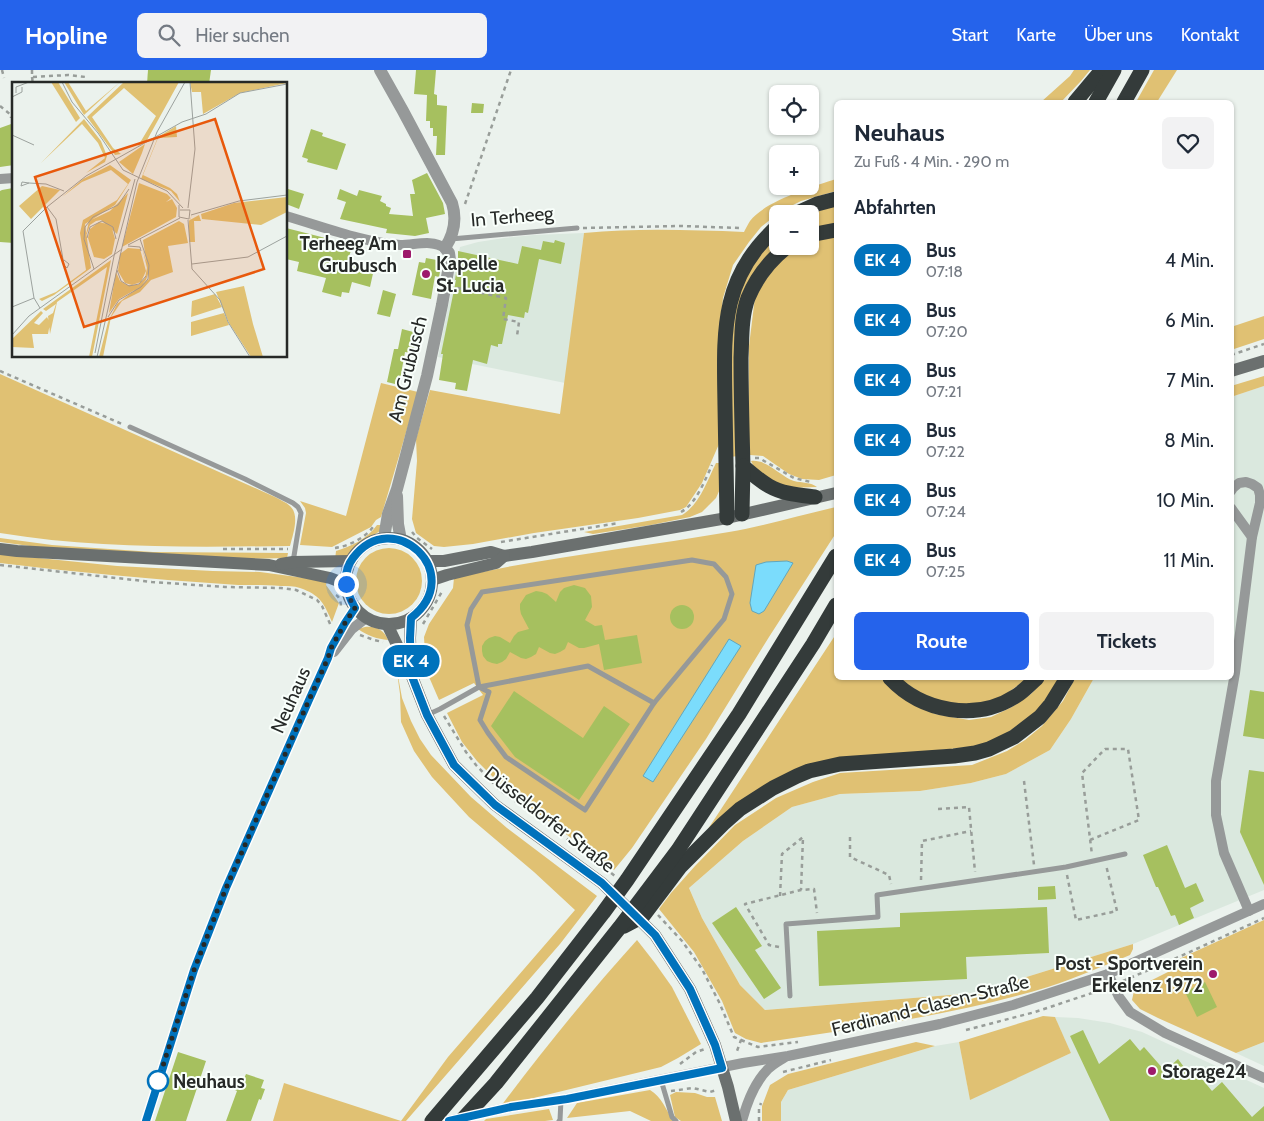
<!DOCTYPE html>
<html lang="de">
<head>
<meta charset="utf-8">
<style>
	body { margin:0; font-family:Cabin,sans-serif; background:#f2f2f3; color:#1f2937; height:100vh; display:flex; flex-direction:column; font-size:19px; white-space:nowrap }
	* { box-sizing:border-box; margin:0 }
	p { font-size:16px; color:#747a83 }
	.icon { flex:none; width:28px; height:28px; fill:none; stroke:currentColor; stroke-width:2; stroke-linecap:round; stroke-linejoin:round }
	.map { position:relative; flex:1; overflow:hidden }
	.panel { position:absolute; left:834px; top:30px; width:400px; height:580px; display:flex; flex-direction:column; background:#fff; border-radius:8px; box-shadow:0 1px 4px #0004 }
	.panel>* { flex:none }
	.badge { padding:0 10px; border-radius:16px; font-size:18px; line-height:32px }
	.buttons { position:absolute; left:769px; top:15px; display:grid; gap:10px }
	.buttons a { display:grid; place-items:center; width:50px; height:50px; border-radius:8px; background:#fff; box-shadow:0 1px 4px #0004; font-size:25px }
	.you { position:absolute; width:25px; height:25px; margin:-12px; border:4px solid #fff; border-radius:50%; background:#1a73e8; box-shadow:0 0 0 8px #1a73e833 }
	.map>.badge { position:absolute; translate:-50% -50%; box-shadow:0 0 0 2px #fff }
	h2 { padding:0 20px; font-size:19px; line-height:45px }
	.round { display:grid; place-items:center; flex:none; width:52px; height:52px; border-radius:8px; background:#f2f2f3 }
	.summary { display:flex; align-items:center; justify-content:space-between; height:85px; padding:0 20px }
	h1 { font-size:24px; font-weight:700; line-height:38px }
	.cta { display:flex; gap:10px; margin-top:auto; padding:10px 20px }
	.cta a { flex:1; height:58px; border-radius:8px; background:#2563eb; color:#fff; font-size:20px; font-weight:700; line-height:58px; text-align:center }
	.cta a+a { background:#f2f2f3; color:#1f2937 }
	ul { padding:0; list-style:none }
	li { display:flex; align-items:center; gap:15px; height:60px; padding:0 20px }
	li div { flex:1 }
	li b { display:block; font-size:19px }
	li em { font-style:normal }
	li .badge { min-width:55px; font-weight:700; text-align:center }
	header { display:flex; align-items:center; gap:30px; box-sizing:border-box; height:70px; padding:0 25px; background:#2563eb; color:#fff }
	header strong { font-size:24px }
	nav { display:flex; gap:28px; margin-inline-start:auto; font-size:18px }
	.search { width:350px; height:45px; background:#f2f2f3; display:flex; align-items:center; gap:12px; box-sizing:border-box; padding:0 18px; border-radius:8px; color:#747a83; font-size:19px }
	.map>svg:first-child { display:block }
	.built { fill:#dae8de }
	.green { fill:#e0c173 }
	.water { fill:#7bdcfc; stroke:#62a6bc }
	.building { fill:#a6c05f }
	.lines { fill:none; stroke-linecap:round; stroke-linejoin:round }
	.path { stroke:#989d99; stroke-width:2.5; stroke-dasharray:4 4; stroke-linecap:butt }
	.service { stroke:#969999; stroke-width:5 }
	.minor { stroke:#969999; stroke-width:10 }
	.tertiary { stroke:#969999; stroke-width:12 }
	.secondary { stroke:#6b706f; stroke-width:12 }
	.motorway { stroke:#343b3a; stroke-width:15 }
	.line-casing { stroke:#fff; stroke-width:11 }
	.line { stroke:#0072bc; stroke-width:8 }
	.walk { stroke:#262927; stroke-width:5; stroke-dasharray:0 9 }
	.poi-dot { fill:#9d196b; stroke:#f9fffb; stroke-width:2 }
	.stop-dot { fill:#fff; stroke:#0072bc; stroke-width:2.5 }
	.labels { text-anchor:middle; stroke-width:4; stroke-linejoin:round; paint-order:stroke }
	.street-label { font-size:19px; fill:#262927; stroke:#f9fffb }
	.poi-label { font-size:19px; font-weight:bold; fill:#262927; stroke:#f9fffb; text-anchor:end }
	.stop-label { font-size:19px; font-weight:bold; fill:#262927; stroke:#f9fffb; text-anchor:start }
	.inset-road { fill:none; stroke:#9ca29e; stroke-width:1 }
	.view { fill:#e8590c; fill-opacity:0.15; stroke:#e8590c; stroke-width:2.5 }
	.inset-edge { fill:none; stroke:#262927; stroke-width:2.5 }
</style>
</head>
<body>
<header>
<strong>Hopline</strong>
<div class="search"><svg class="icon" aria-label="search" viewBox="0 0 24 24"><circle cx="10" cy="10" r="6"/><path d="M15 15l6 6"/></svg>Hier suchen</div>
<nav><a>Start</a><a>Karte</a><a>Über uns</a><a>Kontakt</a></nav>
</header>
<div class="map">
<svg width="1264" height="1051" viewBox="0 0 1264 1051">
	<rect width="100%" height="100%" fill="#ebf2ed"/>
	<!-- built -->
	<g class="built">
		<path d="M584 163 565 313 438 287 460 177 478 172 504 168 534 165Z"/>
		<path d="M1264 316V820L1133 874 975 923 765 940 740 915 702 848 689 818 743 771 792 737 840 724 920 721 971 713 1006 704 1050 680 1071 649 1094 608H1231V327Z"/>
		<path d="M1055 947 1078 948 1110 953 1142 962 1264 1018V1051H781V1032L788 1020 935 976 959 972 970 1029 1071 983Z"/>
		<path d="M1264 972V996L1236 983Z"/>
	</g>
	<!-- green -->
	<g class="green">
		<path d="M1074 0H1090L1081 11 1061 32H1041L1070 6Z"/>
		<path d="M1154 0H1177L1157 32H1136Z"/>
		<path d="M836 109V121L801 131 781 141 761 157 749 172 733 195 723 228 719 264V374L702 413 686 437 680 440 638 448 534 463 473 474 444 477 434 476 416 463 412 449 417 391 416 369 430 320 560 344 584 163C637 158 691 160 744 162 746 158 748 154 750 151 765 131 812 117 836 109Z"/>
		<path d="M836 135V157L810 161V144Z"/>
		<path d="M777 163 778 176 750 216 738 386 730 387 731 279 737 226 751 194Z"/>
		<path d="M836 167V405L819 410 802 409 789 404 763 386 750 385 748 381 749 276 755 227 766 209 778 192 802 176H810V171Z"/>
		<path d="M1264 246V269L1231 280V257Z"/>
		<path d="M0 304 275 427C280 430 286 432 290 436 300 445 293 464 290 476 194 477 96 479 0 463Z"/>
		<path d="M1264 306V316L1231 327V316Z"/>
		<path d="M381 313 418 322 381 447 376 450 371 457 332 477 300 475 306 443 305 438 300 431 346 446Z"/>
		<path d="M751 391C767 389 780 406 794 411 802 413 811 412 817 417L786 418 756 401Z"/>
		<path d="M716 393H724L720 419 716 428 702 442 690 447 651 455 593 464 584 462 682 445C700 434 707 411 716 393Z"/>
		<path d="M836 437V463L769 567 706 669 632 778 614 800 531 738 500 714 477 691 462 672 447 643 483 625 474 613 439 630 426 600 424 567 429 554 453 518 454 508C545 487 637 478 729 462 764 456 801 445 836 437Z"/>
		<path d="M377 455H381L380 461 366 470 348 485 335 490 336 481C352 476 367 469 377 455Z"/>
		<path d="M0 468 52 475 153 482 288 483 287 488 244 489 52 479 0 472Z"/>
		<circle cx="389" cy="511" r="33"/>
		<path d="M0 484 117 496 213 501 260 502 327 511 326 515 339 533 332 552C324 533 320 525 300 518 294 516 287 516 281 516 262 514 243 516 224 514 149 509 74 502 0 493Z"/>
		<path d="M365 557C376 556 384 560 388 570 377 569 368 566 358 559Z"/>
		<path d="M836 564V608H883L910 632 935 644 969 650 991 647 1012 637 1031 624 1046 608H1061L1035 644 989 675 823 692 708 759Z"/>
		<path d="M396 595 402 628 411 651 420 669 431 685 471 727 507 758 597 826 560 874 406 1051H273L284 1013 401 1051 448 987 575 840 534 802 469 747 432 707 414 681 401 652 400 624Z"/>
		<path d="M898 608H1027L1024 611 1002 627 976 636 951 635 927 627Z"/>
		<path d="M1075 608H1094L1071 649 1050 680 1006 704 971 713 920 721 840 724 792 737 743 771 689 818 702 848 740 915 765 940 975 923 1133 874V879L1130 885C1103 896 1076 908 1048 917 955 945 858 958 761 973L746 969 735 963 722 931 694 882 659 839 671 823 695 796 735 755 776 728 813 712 840 703 972 695 1007 681 1025 670 1042 656 1063 631Z"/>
		<path d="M1264 850V972L1236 983 1158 948 1140 939 1132 930 1134 921 1144 914 1182 895 1179 889Z"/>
		<path d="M637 870 655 893 672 917 701 974 678 988 661 997 501 1036C544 979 589 923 637 870Z"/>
		<path d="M1043 946 1055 947 1071 983 970 1030 959 972Z"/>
		<path d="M916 972 935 976 788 1020 781 1032V1051H762V1036L770 1015 788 1004Z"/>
		<path d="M650 1020C661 1026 667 1041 673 1051H651L630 1041 567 1048 577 1033Z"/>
		<path d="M676 1022 695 1023 707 1027H715L722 1051H681L675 1047 670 1025Z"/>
		<path d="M549 1039 553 1050 545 1051H484L486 1049Z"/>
	</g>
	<!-- water -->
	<g class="water">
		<path d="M787 491 793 493 764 541 759 544 752 541 750 533 756 495 766 492Z"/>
		<path d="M729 569 741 576 653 712 643 706Z"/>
	</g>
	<!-- building -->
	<g class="building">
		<path d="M148 0H211L209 14H147Z"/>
		<path d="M416 0H436L434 24 437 25V35L447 36 445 85H436L437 66H433V58H430V51H426L427 25 414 24Z"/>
		<path d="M472 33 484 34 483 43H471Z"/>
		<path d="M14 53V95L0 97V58Z"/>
		<path d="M311 59 323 63 322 66 346 74 337 100 307 92 308 89 302 87Z"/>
		<path d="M427 103 443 133 445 144 426 148 429 163 415 166 386 163 387 159 340 149 346 132 337 129 340 119 357 126 359 120 382 126 380 131 386 134V136L391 138 389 144 413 146 410 124H415L412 110Z"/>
		<path d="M13 118 12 151H14V173L0 172V121L2 120Z"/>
		<path d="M288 119 304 124 299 139 286 134V125Z"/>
		<path d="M286 158 353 175 347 192 374 199 370 217 352 212 349 223 342 222 341 227 322 222 326 208 297 201 299 192 286 189Z"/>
		<path d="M555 170 565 173 561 194 539 189 528 243 525 242 524 248 508 245 502 274H498V277L491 275 487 294 473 290 467 321 455 319 456 313 439 310 443 284H441L456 210H455L458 191V181L518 194 522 176 541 180 543 171 554 173Z"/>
		<path d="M426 188 442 191 439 207 435 206 431 229 412 225 419 192 425 193Z"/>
		<path d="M383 220 396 224 390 247 377 244Z"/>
		<path d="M402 259 417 263 413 283 405 282 399 315 387 312 394 279H398Z"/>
		<path d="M574 515 585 518 591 526 592 537 585 550 595 556 602 555 605 570 637 565 642 593 604 600 599 574 584 578H579L568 572 565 579 560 582 555 584 550 583 539 577 536 584 531 587 526 589 521 588 510 582 506 589 502 592 497 594 492 593 487 591 483 586 482 581V576L485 571 489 568 495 566 500 567 510 573 514 566 518 562 529 559 521 544 520 539V534L526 525 536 521 542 522 547 524 556 532 560 522 564 518Z"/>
		<circle cx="682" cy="547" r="12"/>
		<path d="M1250 620 1264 622V669L1243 666Z"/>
		<path d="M514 621 583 668 604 636 630 654 579 730 515 687 491 656Z"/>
		<path d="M1249 700 1264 702V815L1240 762Z"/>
		<path d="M1167 775 1185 818 1196 813 1204 831 1190 838 1194 848 1179 855 1175 845 1171 846 1158 817H1156L1143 785Z"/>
		<path d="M1055 816 1056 829 1038 830V817Z"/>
		<path d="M736 837 762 876 755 880 781 918 764 929 712 853Z"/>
		<path d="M1047 837 1049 883 966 887 967 909 819 916 817 861 900 857V843Z"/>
		<path d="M1205 912 1217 937 1197 947 1185 922Z"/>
		<path d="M1083 960 1099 994 1130 969 1140 981 1144 977 1165 1001 1178 989 1187 1001 1192 997 1212 1021 1222 1012 1252 1047 1264 1036V1051H1110L1070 966Z"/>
		<path d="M178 982 206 991 186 1051H155Z"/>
		<path d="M246 1004 264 1010 261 1018 265 1019 261 1030 259 1029 251 1051H226L237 1021 235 1020 239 1009 243 1011Z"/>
	</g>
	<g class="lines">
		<!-- path -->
		<g class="path">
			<path d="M2 0 4 8"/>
			<path d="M32 0V7L68 5 86 7"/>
			<path d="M32 7 33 14"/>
			<path d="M0 36 11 45V48"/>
			<path d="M465 134 511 0"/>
			<path d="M583 158 681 156 739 158"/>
			<path d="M457 218 506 228 503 249 519 252 517 266"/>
			<path d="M1231 285 1264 274"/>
			<path d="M0 301 122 354"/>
			<path d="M755 388H759L794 408 811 412"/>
			<path d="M681 442C696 434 705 410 712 395"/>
			<path d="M412 462 417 468 432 479"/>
			<path d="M501 472 619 453"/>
			<path d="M335 478C349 476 365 468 373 457"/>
			<path d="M223 479H288"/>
			<path d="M0 495 152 512 225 517 281 518 296 520 317 530 322 536 331 556"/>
			<path d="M336 525C340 527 341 533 341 538"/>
			<path d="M423 554 443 520"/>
			<path d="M360 565 374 570 383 572"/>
			<path d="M424 595 427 610"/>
			<path d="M444 646 466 682 476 695 501 721 553 758 615 806"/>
			<path d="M1024 711 1034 795"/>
			<path d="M938 739 969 737 975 802"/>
			<path d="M850 767V787L889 805 891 814"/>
			<path d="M1090 770 1139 750 1128 679H1105L1082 703 1092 785"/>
			<path d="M1067 805 1076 850 1117 841 1106 795"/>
			<path d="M921 810 922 771 971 761"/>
			<path d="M780 826 782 784 803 767 801 820"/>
			<path d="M658 845 682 871 702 899 719 932 734 967 741 970 737 981 739 984"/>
			<path d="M779 877 769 875 745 834 801 820 814 819 817 843"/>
			<path d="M1123 911 1181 886 1264 848"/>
			<path d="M966 960 1035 942 1104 919"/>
			<path d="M741 970 758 977 798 972"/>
			<path d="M680 994 696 982 705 979"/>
			<path d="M783 1002 831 990"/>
			<path d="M671 1021 693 1018 710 1022 717 1020"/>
			<path d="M759 1051V1039L761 1033"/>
		</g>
		<!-- service -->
		<g class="service">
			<path d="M451 169 577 158"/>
			<path d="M130 357 245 409 293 433 298 437 301 443 293 492"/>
			<path d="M692 490 714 494 726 507 732 524 724 549 654 633 585 740 506 687 488 663 480 650 489 622 479 617 467 555 471 539 482 522Z"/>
			<path d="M427 645 440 639 479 617 588 596 654 633"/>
			<path d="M790 926 786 854 878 847 877 825 1066 797 1125 784"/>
			<path d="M661 1010 672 1047 676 1051"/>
			<path d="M559 1051 560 1050 561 1030"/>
		</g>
		<!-- minor -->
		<g class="minor">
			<path d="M0 109 14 108"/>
			<path d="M286 146C321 156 364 173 400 175 416 175 431 169 445 178"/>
			<path d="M1231 421 1233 418 1239 413 1246 412 1252 414 1258 418 1260 425V433L1252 467 1235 603 1216 711V745L1224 783 1249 841"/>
			<path d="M1231 438 1252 467"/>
			<path d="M334 582 352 559 366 548"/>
			<path d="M1108 904 1119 927 1130 942 1165 963 1264 1008"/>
			<path d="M146 1051 194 900 226 818 309 630 328 588 331 578 345 553 355 538"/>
			<path d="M449 1051 511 1037 561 1030 743 993 788 986 940 954 1013 935 1108 904 1264 834"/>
			<path d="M742 1051C747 1032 754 1013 768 999 773 994 779 991 785 987"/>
		</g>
		<!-- tertiary -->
		<g class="tertiary">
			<path d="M380 0 403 41 452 133C457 149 454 164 445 178L449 183 450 190 442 235 427 306 397 419 388 444 384 468"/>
			<path d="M397 426 398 454 401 470"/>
		</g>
		<!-- secondary -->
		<g class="secondary">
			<path d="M1231 301 1264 291"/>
			<circle cx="389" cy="511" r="43"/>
			<path d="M0 479 17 481 269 495 330 508 346 514"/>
			<path d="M427 491H444L491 482 504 486 532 482 727 448 836 423"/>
			<path d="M281 494 293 492 350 491"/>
			<path d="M432 510 447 505 496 493 504 486"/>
			<path d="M411 548 410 568 411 598"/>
			<path d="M387 554 411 604 427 645 454 695 495 735 602 813 655 865 690 919 715 975 728 1017 736 1051"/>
		</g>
		<!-- motorway -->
		<g class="motorway">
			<path d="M1075 32 1102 0"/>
			<path d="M1096 32 1114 0"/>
			<path d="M1124 32 1142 0"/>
			<path d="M795 144 817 134 836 129"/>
			<path d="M810 165 836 160"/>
			<path d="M788 176C770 190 757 206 748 228 741 247 742 268 741 288 741 324 742 360 743 396 751 403 760 411 769 416 783 424 799 425 815 427"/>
			<path d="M742 444 743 396"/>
			<path d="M727 448C726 411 726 373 725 336 724 264 719 208 778 156"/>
			<path d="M890 608C922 642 976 652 1016 626 1024 621 1030 614 1037 608"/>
			<path d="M624 856 643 846 680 797 723 754 740 739 773 718 797 706 809 701 840 694 954 686 975 683 989 679 1014 667 1040 647 1051 634 1067 608"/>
			<path d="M432 1051 537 928 603 843 627 810 739 644 836 486"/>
			<path d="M461 1051 496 1013 620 857 678 780 813 574 836 535"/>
		</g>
	</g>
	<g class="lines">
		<!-- line casing -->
		<g class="line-casing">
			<path id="line" d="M146 1051 194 900 226 818 309 630 328 588 331 578 345 553 355 538C346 522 341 504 353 488 393 434 468 504 411 548L410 568 411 604 427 645 454 695 495 735 602 813 655 865 690 919 715 975 722 998 567 1029 511 1037 449 1051"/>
		</g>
		<!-- line -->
		<use href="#line" class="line"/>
		<!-- walk -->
		<path class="walk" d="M158 1011 194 900 226 818 309 630 328 588 331 578 345 553 355 538 349 527 346 514"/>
	</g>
	<!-- markers -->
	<g class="poi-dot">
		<rect x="402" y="179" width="10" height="10" rx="2.5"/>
		<circle cx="426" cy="204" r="5"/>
		<circle cx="1213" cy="904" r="5"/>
		<circle cx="1152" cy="1001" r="5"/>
	</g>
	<circle class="stop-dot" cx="158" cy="1011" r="10"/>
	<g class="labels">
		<!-- street labels -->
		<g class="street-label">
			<text transform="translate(512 146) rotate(-5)" y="7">In Terheeg</text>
			<text transform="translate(407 299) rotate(-76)" y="7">Am Grubusch</text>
			<text transform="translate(290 630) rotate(-66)" y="7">Neuhaus</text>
			<text transform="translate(550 749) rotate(38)" y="7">Düsseldorfer Straße</text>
			<text transform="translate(930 935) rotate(-14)" y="7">Ferdinand-Clasen-Straße</text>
		</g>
		<!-- poi labels -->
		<g class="poi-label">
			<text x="397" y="180">Terheeg Am<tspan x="397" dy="22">Grubusch</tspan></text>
			<text x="436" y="200" text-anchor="start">Kapelle<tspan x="436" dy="22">St. Lucia</tspan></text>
			<text x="1203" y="900">Post - Sportverein<tspan x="1203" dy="22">Erkelenz 1972</tspan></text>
			<text x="1162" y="1008" text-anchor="start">Storage24</text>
		</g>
		<!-- stop labels -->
		<g class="stop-label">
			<text x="173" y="1018">Neuhaus</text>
		</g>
	</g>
	<!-- overview -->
	<g transform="translate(12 12)">
		<rect width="275" height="275" fill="#ebf2ed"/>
		<path d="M39 0H46L68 36 64 40ZM52 0H56L74 29 108 0 72 33ZM112 0H167L134 60 126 64 144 34 112 6 80 35 101 66 109 72 103 73 75 35ZM178 0H275V1L228 11 191 32 189 10H180ZM72 37 89 59 95 74 93 80 74 91 93 76 86 61 70 42 29 81ZM164 44 165 55 146 56 131 93 158 106 165 112 168 120 159 109 129 97 146 55ZM133 62 130 71 121 92 107 80ZM98 83 119 98 103 123 73 142 79 186 42 213 30 219 27 217 44 210 74 188 68 151 71 138 105 118 116 102 99 88 70 100 50 115 71 97ZM127 101 155 112 159 116 154 120 160 117 165 126 164 135 110 165ZM30 104 48 108 19 137 7 124ZM116 111 105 152 89 138 84 139 78 143 73 157 77 139 98 129ZM275 115V130L249 143 190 137 189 132 222 121ZM180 133 178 138 187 133 189 139H182L183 160H177V139ZM167 139 172 142 176 161 156 164 161 190 139 198 128 210 110 219 99 235 91 275H87L96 240 105 222 137 197 131 158ZM87 140 99 143 103 157 100 172 92 177 82 175 76 156 78 147ZM130 165 137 189 134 198 128 205 107 217 97 231 104 190 108 199 115 203H126L133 196 135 186ZM116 166 128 167 134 189 129 200 120 203 113 201 106 189 108 172ZM99 178 80 275H77L95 185 45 220 38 252 36 234 41 231 44 222 34 229 31 227ZM232 204 241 242 251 275H239L217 241 204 210ZM203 212 210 225 179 235 180 219ZM29 229 31 231 22 241 27 243 35 235 38 241 36 252H20L22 266 0 265V257ZM212 231 217 243 179 254V240Z" fill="#e0c173"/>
		<path class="inset-road" d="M50 0 60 20 86 51 111 88 155 109 171 126M4 11V5L17 0M0 15 10 10V5M0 53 22 63M17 101 10 100 9 104 17 101 34 102 52 109M167 123V135L177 137 178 128H168M35 125 44 137 52 183 55 186 57 182 52 178M176 126 183 67 178 0M179 133 227 119 275 113M176 138 180 187 208 218 216 240 238 275M75 156 78 145 90 139 101 145 104 157M116 163 168 136M116 164 128 165 129 169M180 182 236 175 275 154M82 187 72 157 73 145 81 135 106 123 117 107M105 188 109 199 117 204 127 202 134 194M0 225 22 216M28 226 22 216 11 149 35 125 74 94 170 40 194 32 228 11 275 2M96 235 107 218 129 205 136 197 137 183 128 157M0 253 17 234 110 167M83 271 102 174 123 97M85 275 125 100 145 50 173 0"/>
		<path class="view" d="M203 37 252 187 72 245 23 95Z"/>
		<rect width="275" height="275" class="inset-edge"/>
	</g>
</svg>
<div class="buttons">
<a><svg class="icon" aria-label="locate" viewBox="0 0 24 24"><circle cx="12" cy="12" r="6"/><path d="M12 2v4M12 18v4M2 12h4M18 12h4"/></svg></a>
<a>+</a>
<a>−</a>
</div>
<div class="you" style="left:346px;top:514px"></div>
<b class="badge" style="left:411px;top:591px;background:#0072bc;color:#fff">EK 4</b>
<section class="panel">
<div class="summary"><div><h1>Neuhaus</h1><p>Zu Fuß · 4 Min. · 290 m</p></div><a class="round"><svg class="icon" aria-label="heart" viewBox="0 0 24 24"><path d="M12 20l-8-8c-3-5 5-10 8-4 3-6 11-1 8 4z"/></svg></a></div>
<h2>Abfahrten</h2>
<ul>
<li><span class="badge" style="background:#0072bc;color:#fff">EK 4</span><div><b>Bus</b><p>07:18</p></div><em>4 Min.</em></li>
<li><span class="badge" style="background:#0072bc;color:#fff">EK 4</span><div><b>Bus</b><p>07:20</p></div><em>6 Min.</em></li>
<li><span class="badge" style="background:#0072bc;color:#fff">EK 4</span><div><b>Bus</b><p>07:21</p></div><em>7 Min.</em></li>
<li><span class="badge" style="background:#0072bc;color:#fff">EK 4</span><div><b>Bus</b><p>07:22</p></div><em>8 Min.</em></li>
<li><span class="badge" style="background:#0072bc;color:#fff">EK 4</span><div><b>Bus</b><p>07:24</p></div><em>10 Min.</em></li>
<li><span class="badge" style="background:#0072bc;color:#fff">EK 4</span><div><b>Bus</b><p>07:25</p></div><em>11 Min.</em></li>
</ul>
<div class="cta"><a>Route</a><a>Tickets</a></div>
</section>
</div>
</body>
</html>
